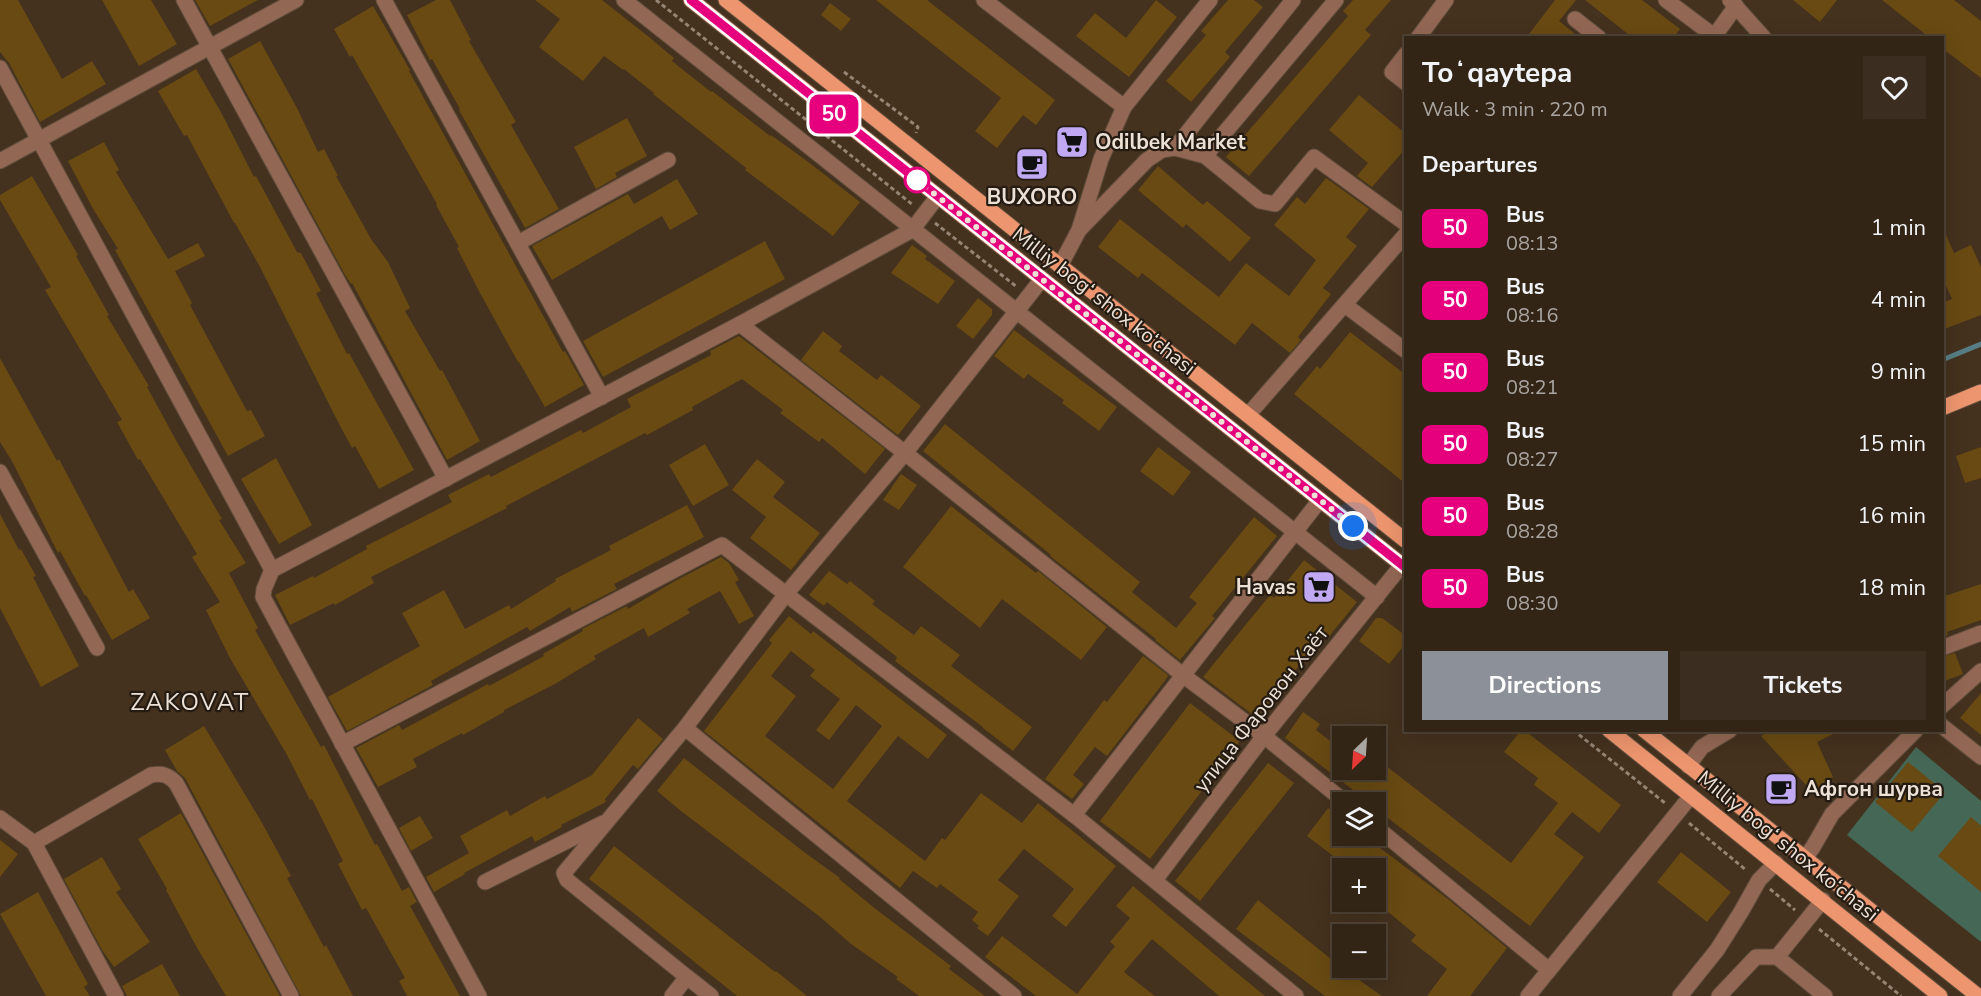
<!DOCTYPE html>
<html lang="en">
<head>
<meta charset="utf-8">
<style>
	body { margin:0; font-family:"Nunito Sans",sans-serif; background:#3b2d1f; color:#f1f3f6; height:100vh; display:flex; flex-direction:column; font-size:22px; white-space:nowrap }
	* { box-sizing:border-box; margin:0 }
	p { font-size:20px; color:#a9a5a1 }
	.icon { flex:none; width:33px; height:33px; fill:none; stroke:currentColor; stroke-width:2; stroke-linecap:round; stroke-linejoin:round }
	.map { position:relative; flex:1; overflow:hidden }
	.panel { position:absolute; left:1404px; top:36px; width:540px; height:696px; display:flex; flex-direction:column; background:#332516; border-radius:0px; box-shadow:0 6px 24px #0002,0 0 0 2px #4e4235 }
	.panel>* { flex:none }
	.badge { padding:0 12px; border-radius:9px; font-size:21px; line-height:39px }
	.needle { width:39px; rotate:205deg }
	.tools { position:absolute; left:1332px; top:726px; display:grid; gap:12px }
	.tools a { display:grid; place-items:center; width:54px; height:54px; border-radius:0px; background:#332516; box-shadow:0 6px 24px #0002,0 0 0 2px #4e4235; font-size:30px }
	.you { position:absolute; width:30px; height:30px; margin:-15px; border:4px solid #fff; border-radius:50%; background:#1a73e8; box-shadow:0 0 0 9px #1a73e833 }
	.map>.badge { position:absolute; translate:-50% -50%; box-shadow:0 0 0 3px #fff }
	h2 { padding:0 18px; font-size:22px; line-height:54px }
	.round { display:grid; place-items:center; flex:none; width:63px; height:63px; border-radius:0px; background:#3b2d1f }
	.summary { display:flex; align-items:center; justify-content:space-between; height:102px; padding:0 18px }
	h1 { font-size:28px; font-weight:700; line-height:45px }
	.cta { display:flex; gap:12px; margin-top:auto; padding:12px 18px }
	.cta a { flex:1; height:69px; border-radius:0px; background:#8c9099; color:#fff; font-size:24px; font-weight:700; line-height:69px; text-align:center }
	.cta a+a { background:#3b2d1f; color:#f1f3f6 }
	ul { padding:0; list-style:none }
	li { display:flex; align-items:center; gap:18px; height:72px; padding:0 18px }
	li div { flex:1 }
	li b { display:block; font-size:22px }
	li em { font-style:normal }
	li .badge { min-width:66px; font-weight:700; text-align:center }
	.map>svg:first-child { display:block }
	.green { fill:#456755 }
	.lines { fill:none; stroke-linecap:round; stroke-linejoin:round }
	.stream { stroke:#567e84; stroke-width:5 }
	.building { fill:#684a12; fill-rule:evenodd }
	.minor-casing { stroke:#5f4d3b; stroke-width:17 }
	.major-casing { stroke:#5f4d3b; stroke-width:17 }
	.path { stroke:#958575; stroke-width:3; stroke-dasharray:4.5 3; stroke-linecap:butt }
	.minor { stroke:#926754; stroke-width:15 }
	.major { stroke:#ed956e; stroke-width:15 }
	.line-casing { stroke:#fff; stroke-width:14 }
	.line { stroke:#e6007e; stroke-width:9 }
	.walk { stroke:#ede1d5; stroke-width:6; stroke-dasharray:0 10.8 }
	.stop-dot { fill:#fff; stroke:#e6007e; stroke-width:3 }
	.labels { text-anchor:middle; stroke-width:4.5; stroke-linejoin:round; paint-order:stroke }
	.poi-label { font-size:21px; font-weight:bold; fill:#ede1d5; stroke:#241b13; text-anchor:start }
	.street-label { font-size:21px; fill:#ede1d5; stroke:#241b13 }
	.quarter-label { font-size:24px; letter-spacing:1.5px; fill:#ede1d5; stroke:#241b13 }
</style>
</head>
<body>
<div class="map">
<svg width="1981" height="996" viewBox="0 0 1981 996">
	<rect width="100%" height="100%" fill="#44311e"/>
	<!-- green -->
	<path class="green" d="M1916 747 1981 801V942L1847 835Z"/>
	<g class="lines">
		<!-- stream -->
		<path class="stream" d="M1942 360 1981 344"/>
	</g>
	<!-- building -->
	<g class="building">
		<path d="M0 0H18L62 79 92 61 106 84 40 122 9 63 0 52Z"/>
		<path d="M102 0H151L177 44 139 66Z"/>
		<path d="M195 0H258L210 26Z"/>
		<path d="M436 0H450L471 40 469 41 516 122 511 125 559 209 525 228 459 110 460 109 432 59 430 60 407 15Z"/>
		<path d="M535 0H602L649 37 674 58 672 61 711 92 712 91 770 136 771 135 807 161 860 202 833 236 745 170 746 168 653 94 654 93 624 69 623 70 604 56 583 81 539 47 560 19Z"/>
		<path d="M876 0H927L1055 100 1036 125 1023 115 997 148 975 131 1001 98Z"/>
		<path d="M1156 0 1177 17 1129 77 1076 36 1095 13 1126 38Z"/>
		<path d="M1228 0H1254L1263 7 1225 52 1230 57 1191 102 1166 81 1206 35 1201 31Z"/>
		<path d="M1353 0H1391L1365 30 1371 35 1249 176 1226 157 1348 16 1343 11Z"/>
		<path d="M1555 0H1576L1559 21 1580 38H1526Z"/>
		<path d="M1585 0H1642L1680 29 1673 38H1633Z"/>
		<path d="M1793 0H1837L1820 22Z"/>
		<path d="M1882 0H1954L1981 21V78L1942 48V38H1930Z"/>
		<path d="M830 3 851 19 841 31 821 15Z"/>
		<path d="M373 6 410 70 409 71 563 352 565 351 584 385 545 407 519 362H518L480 293 457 248 459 247 436 205 437 204 352 55 350 57 334 29Z"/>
		<path d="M260 41 297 108 318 152 324 149 338 176H336L371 239 388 262 410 308 405 311 440 371 442 370 480 441 447 460 352 283 351 284 345 275 228 59Z"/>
		<path d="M196 69 222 114 254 177 256 176 297 252 301 253 321 291 316 293 347 354 349 353 414 470 379 489 355 446 352 448 338 422 260 267 235 223H234L187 135 184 136 158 91Z"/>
		<path d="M1359 95 1406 134V148L1372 187 1357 176 1368 163 1329 130Z"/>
		<path d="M627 118 647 156 615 173 617 177 596 189 574 147Z"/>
		<path d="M104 142 119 170 116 172 168 259 198 243 205 256 175 271 192 303 190 305 247 411 251 410 265 436 228 456 115 250 118 249 92 207 68 161Z"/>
		<path d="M1158 166 1203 205 1207 201 1251 238 1230 262 1186 224 1183 228 1138 190Z"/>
		<path d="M32 176 78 255 76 256 109 315 107 316 149 386 147 387 177 442 222 519 219 520 246 563 229 573 258 628 255 630 321 747 324 745 375 845 377 844 402 891 409 887 417 902 410 906 460 996H407L399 981 405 978 366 908 362 910 338 864 343 861 312 799 310 800 286 753 231 660 206 610 220 602 192 557 197 554 140 459 138 460 117 422 122 420 45 290 51 287 0 200V195Z"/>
		<path d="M1326 178 1369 209 1346 237 1357 246 1323 288 1331 294 1298 337 1301 340 1290 353 1252 323 1235 345 1142 273 1138 278 1098 247 1120 219 1219 297 1246 263 1289 296 1316 260 1274 225 1297 197 1305 204Z"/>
		<path d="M677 179 698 214 670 230 662 216 552 280 532 246 628 194 634 204Z"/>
		<path d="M1942 226 1954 253 1971 245 1981 267V315L1942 330V303L1952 299 1942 277Z"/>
		<path d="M765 241 785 279 603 377 583 341Z"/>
		<path d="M912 245 927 256 925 259 955 281 938 304 891 273Z"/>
		<path d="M978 298 992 309V315L973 339 956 326Z"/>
		<path d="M1014 330 1117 407 1099 431 1062 403 1064 400 1028 374 1024 379 994 356Z"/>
		<path d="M823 331 842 346 839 351 877 380 881 375 921 406 898 435 801 360Z"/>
		<path d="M1350 332 1406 375V484L1294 394 1317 366 1320 369Z"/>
		<path d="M739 336 885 449 865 474 822 438 819 442 780 413 783 410 742 379 692 407 693 410 647 435 645 433 506 506 507 508 371 577 374 583 335 605 334 603 290 625 275 595 313 576 314 578 367 549 366 546 452 502 448 495 489 474 491 477 581 430 583 433 631 407 627 399 711 355 710 351Z"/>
		<path d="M0 358 57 461 59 459 129 592 133 589 150 618 112 640 86 595 85 596 60 551 58 553 12 461 0 442Z"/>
		<path d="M945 424 1140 582 1132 592 1176 628 1197 603 1189 597 1254 517 1277 536 1212 616 1215 618 1180 660 1155 640 1156 639 1050 556 1051 555 923 451Z"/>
		<path d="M705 444 729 485 693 506 669 465Z"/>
		<path d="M1158 447 1191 472 1173 496 1140 471Z"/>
		<path d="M1981 447V478L1965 483 1956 456Z"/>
		<path d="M276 458 312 525 279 544 241 479Z"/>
		<path d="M757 459 785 482 773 497 820 533 791 570 750 538 766 517 732 490Z"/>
		<path d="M901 474 917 485 899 510 883 500Z"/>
		<path d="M687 505 704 537 614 584 617 589 572 612 570 607 530 631 527 627 431 681 433 685 347 731 328 697 420 646 402 613 444 590 465 629 509 605 511 609 556 581 555 579 611 550 609 546Z"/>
		<path d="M951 506 1036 573 1038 571 1107 627 1081 660 1002 599 980 628 903 567Z"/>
		<path d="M0 514 19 550 21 549 36 576 33 577 79 666 41 687 0 608Z"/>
		<path d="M721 557 729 563 739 580 735 582 754 616 739 624 720 591 687 609 690 613 648 637 644 628 594 656 596 659 555 684 504 710V712L463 735 462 733 413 759 417 767 378 787 356 748 399 725 402 730 488 684 489 686 544 656 543 654 583 631 582 629 627 606 628 609 675 581Z"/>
		<path d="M1304 560 1357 602 1327 639 1323 636 1257 718 1203 677 1270 595 1274 598Z"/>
		<path d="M829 571 847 584 850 581 875 601 872 604 914 635 921 626 960 655 951 666 1032 727 1013 751 983 728V727L895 661 897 657 827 602 824 606 809 595Z"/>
		<path d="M1981 584V620L1947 632 1948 635 1942 637V597Z"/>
		<path d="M789 616 811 634 813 631 947 735 928 759 898 736 847 801 925 861 942 838 945 840 981 793 1022 823 1038 803 1116 866 1066 927 1052 916 1074 889 1024 849 998 880 1019 896 988 936 977 928 979 926 972 920 978 912 940 884 937 888 913 871 900 888 704 731 772 643 769 640ZM791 651 815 670 810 676 840 699 816 730 829 740 856 705 882 726 833 789 765 736 796 696 771 676Z"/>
		<path d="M1376 618H1382L1406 636V643L1389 664 1359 641Z"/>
		<path d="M1955 653 1963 674 1942 682V657Z"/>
		<path d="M1143 656 1168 675 1167 678 1107 756 1095 747 1073 775 1084 784 1072 799 1045 779 1104 700 1107 702Z"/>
		<path d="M1981 693V735L1960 718Z"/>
		<path d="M1190 703 1240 741 1150 859 1100 821Z"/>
		<path d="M1303 712 1320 724 1316 730 1342 750V770H1376V758L1511 863 1558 803 1534 785 1538 778 1504 752 1521 730H1524L1621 805 1599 833 1572 812 1554 834 1584 857 1530 926 1376 809V802H1369L1285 738Z"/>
		<path d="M638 718 663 739 638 769 633 765 605 799 606 802 561 825 562 827 535 842 532 836 464 873 465 874 434 892 426 877 469 853 460 836 507 810 510 816 545 796 547 799 592 775Z"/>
		<path d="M204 726 261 821 291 876 287 878 324 947 326 945 353 996H301L185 778 177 771 165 750Z"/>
		<path d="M1772 730H1841L1817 742 1833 777 1828 779 1816 796 1761 736Z"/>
		<path d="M684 758 804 852 840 878 839 879 877 910 951 966 949 969 985 996H919L896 979 898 977 851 944 819 916 681 811 657 791Z"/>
		<path d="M1908 762 1945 792 1912 832 1875 802Z"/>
		<path d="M1268 763 1294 783 1200 901 1175 881Z"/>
		<path d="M1328 808 1342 819V836H1364L1448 899 1507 948 1470 996H1427L1447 969 1411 941 1416 935 1376 902V868H1349L1307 836Z"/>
		<path d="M181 813 280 996H226L196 946 166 890 167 889 138 839Z"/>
		<path d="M420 816 433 838 411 851 399 828Z"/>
		<path d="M1971 817 1981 826V892L1938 856Z"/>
		<path d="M0 840 18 854 0 877Z"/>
		<path d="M614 846 775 972 776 971 807 996H737L626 907 589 879Z"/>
		<path d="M1681 852 1731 892 1707 922 1657 882Z"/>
		<path d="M102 857 121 889 116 892 150 942 114 967 102 950 64 879Z"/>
		<path d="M1133 886 1232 969 1265 996H1219L1152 939 1124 972 1155 996H1036L985 957 1002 936 1077 994 1115 946 1110 942 1130 918 1116 906Z"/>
		<path d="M38 892 88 984 84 987 90 996H46L0 914Z"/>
		<path d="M1258 900 1342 968 1382 996H1325L1236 929Z"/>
		<path d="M162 964 180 996H127L122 986Z"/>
	</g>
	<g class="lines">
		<!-- minor casing -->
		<g class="minor-casing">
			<g id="minor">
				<path d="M184 0 446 479"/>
				<path d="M384 0 602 397"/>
				<path d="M624 0 1377 597"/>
				<path d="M984 0 1124 107"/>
				<path d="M1666 0 1714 36"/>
				<path d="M1730 0 1764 38"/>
				<path d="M1575 19 1599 38"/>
				<path d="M1418 38 1446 0"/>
				<path d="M1713 38 1736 6"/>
				<path d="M1406 54 1392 72 1406 83"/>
				<path d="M0 68 272 570"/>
				<path d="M1175 148 1293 0"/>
				<path d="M1205 156 1336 0"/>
				<path d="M0 161 296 0"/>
				<path d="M1079 230 1147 160 1162 150 1175 148 1205 156 1260 201 1275 204 1314 157 1406 224"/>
				<path d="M518 243 668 160"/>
				<path d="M1060 266 1079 230 1101 159 1124 107 1210 0"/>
				<path d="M1345 305 1406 351"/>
				<path d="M740 324 905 453 1184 676 1264 736 1345 802"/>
				<path d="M1248 415 1406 234"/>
				<path d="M0 472 97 648"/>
				<path d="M1942 648 1981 633"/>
				<path d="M1942 706 1981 671"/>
				<path d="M1942 726 1981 757"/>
				<path d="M685 728 1014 996"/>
				<path d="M342 744 722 545 1074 815 1296 996"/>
				<path d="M1688 766 1702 747 1730 730"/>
				<path d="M1074 815 1320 500"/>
				<path d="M0 818 34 843 116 996"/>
				<path d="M1376 827 1549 970"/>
				<path d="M34 843 151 775C163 773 168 775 176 783L291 996"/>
				<path d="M1805 858 1813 847 1832 814 1916 730"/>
				<path d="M1155 880 1264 736 1402 565"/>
				<path d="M485 882 603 823"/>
				<path d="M1777 957 1823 900"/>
				<path d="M687 977 711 996"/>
				<path d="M479 996 263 597 264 589 272 570 740 324 912 230 938 196"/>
				<path d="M672 996 687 977 567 880 564 873 685 728 786 594 905 453 1042 279"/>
				<path d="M1528 996 1691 796"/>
				<path d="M1680 996 1717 950 1741 912 1759 880 1776 863"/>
				<path d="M1719 996 1756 957H1777L1825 996"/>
			</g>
		</g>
		<!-- major casing -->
		<g class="major-casing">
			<g id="major">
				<path d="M691 0 1406 568"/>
				<path d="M726 0 1406 541"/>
				<path d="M1942 408 1981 392"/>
				<path d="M1609 730 1940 996"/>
				<path d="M1644 730 1978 996"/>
			</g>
		</g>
		<!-- path -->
		<g class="path">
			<path d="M656 0 913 205"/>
			<path d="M844 72 918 127 916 133"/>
			<path d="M935 223 1017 287"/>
			<path d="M1573 730 1665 803"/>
			<path d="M1689 823 1746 870"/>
			<path d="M1770 889 1795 910"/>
			<path d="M1819 929 1901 996"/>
		</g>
		<!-- minor -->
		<use href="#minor" class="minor"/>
		<!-- major -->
		<use href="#major" class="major"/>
	</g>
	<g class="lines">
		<!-- line casing -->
		<g class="line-casing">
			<path id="line" d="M691 0 1406 568"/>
		</g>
		<!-- line -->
		<use href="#line" class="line"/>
		<!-- walk -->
		<path class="walk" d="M917 180 1353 526"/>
	</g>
	<!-- icons -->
	<defs>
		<g id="supermarket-square" transform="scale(1.725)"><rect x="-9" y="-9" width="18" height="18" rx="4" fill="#c0a8f3" stroke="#241b13"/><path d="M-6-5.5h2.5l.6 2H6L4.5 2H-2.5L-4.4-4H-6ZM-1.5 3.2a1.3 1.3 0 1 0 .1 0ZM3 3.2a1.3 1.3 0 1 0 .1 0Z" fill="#111"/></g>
		<g id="cafe-square" transform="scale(1.725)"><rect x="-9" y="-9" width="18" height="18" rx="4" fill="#c0a8f3" stroke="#241b13"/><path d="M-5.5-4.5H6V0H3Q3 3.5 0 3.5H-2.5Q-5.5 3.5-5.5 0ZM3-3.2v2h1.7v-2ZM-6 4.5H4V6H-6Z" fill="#111"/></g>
	</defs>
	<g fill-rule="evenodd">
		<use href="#supermarket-square" x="1072" y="142"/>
		<use href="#cafe-square" x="1032" y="164"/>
		<use href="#supermarket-square" x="1319" y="587"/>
		<use href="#cafe-square" x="1781" y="789"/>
	</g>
	<!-- markers -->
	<circle class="stop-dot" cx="917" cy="180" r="12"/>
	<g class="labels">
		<!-- poi labels -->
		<g class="poi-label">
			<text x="1095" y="149">Odilbek Market</text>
			<text x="1032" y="204" text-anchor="middle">BUXORO</text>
			<text x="1296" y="594" text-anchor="end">Havas</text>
			<text x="1804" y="796">Афгон шурва</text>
		</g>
		<!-- street labels -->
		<g class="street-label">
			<text transform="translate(1104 301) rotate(38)" y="7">Milliy bog‘ shox ko‘chasi</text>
			<text transform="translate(1261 709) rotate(-52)" y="7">улица Фаровон Хаёт</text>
			<text transform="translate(1788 846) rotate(39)" y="7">Milliy bog‘ shox ko‘chasi</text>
		</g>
		<!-- quarter labels -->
		<g class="quarter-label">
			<text x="190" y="710">ZAKOVAT</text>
		</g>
	</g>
</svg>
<div class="tools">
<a><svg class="needle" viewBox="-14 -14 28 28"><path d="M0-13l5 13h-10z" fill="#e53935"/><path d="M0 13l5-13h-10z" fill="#a9a5a1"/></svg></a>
<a><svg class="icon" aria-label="layers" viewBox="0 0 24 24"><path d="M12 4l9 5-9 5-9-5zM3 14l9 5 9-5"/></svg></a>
<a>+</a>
<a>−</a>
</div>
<div class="you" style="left:1353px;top:526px"></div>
<b class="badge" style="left:834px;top:114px;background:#e6007e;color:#fff">50</b>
<section class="panel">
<div class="summary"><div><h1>Toʻqaytepa</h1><p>Walk · 3 min · 220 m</p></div><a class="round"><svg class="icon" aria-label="heart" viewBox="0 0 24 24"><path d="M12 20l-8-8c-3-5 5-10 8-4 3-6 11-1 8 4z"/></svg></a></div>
<h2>Departures</h2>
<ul>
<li><span class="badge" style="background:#e6007e;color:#fff">50</span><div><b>Bus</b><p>08:13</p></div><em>1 min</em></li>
<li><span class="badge" style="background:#e6007e;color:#fff">50</span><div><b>Bus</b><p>08:16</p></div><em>4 min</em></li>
<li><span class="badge" style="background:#e6007e;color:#fff">50</span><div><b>Bus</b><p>08:21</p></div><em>9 min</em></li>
<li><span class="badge" style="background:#e6007e;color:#fff">50</span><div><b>Bus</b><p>08:27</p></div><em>15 min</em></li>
<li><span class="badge" style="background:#e6007e;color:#fff">50</span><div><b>Bus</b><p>08:28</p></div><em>16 min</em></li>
<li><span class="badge" style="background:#e6007e;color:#fff">50</span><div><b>Bus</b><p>08:30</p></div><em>18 min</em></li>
</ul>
<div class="cta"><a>Directions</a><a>Tickets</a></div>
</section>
</div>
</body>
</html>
